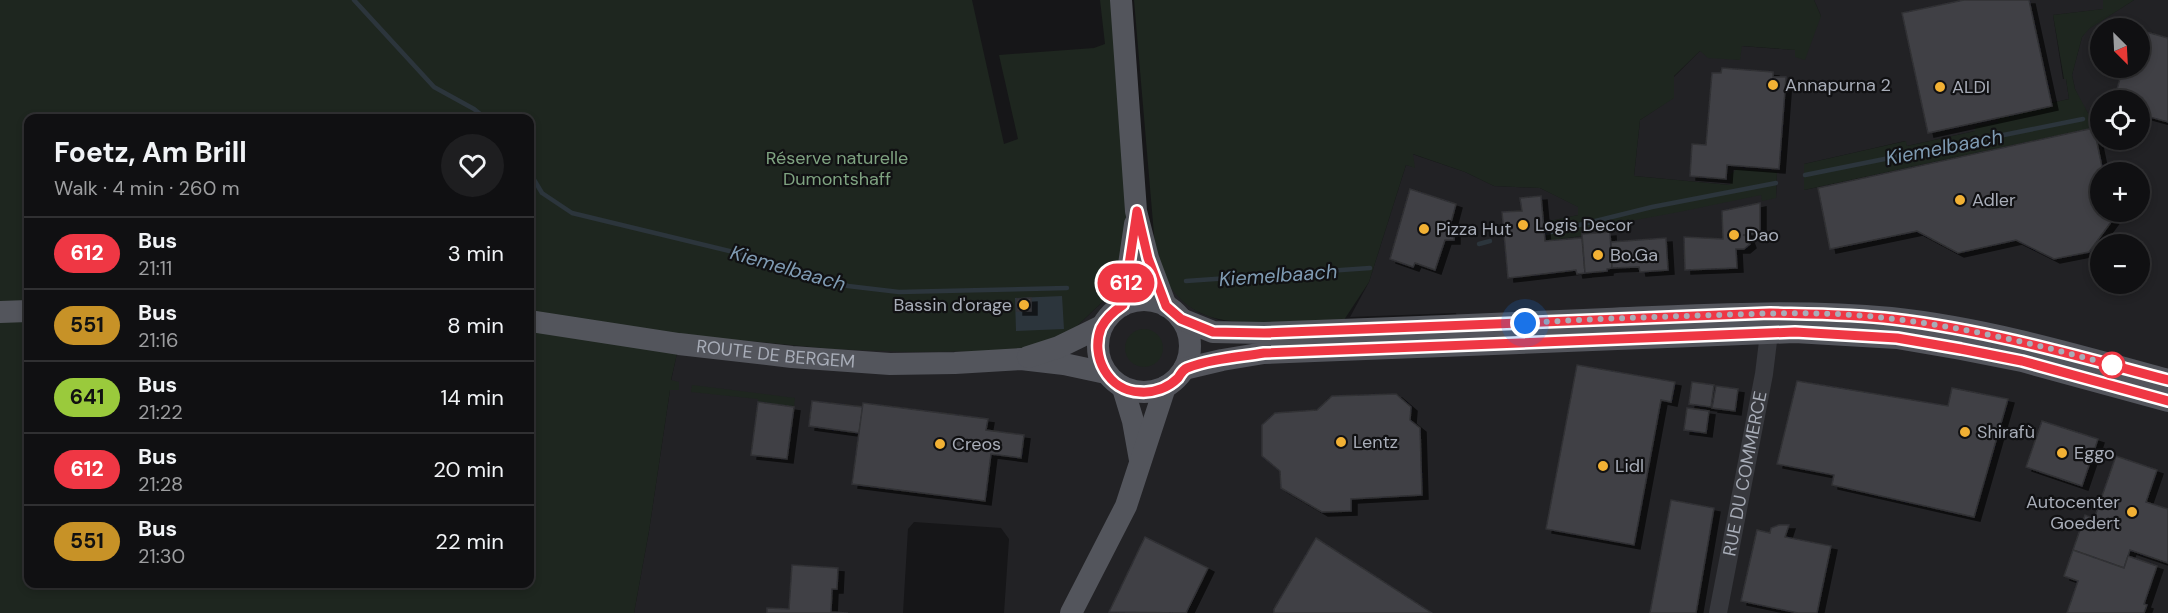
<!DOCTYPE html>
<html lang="en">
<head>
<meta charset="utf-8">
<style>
	body { margin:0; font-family:"DM Sans",sans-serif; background:#1e1e20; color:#f1f3f6; height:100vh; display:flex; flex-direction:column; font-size:22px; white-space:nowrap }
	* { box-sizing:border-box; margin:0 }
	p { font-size:20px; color:#9c9d9f }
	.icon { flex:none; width:33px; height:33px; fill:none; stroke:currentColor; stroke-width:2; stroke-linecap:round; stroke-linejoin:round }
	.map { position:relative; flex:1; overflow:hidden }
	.drawer { position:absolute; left:24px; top:114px; width:510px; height:474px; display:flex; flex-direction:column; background:#101012; border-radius:12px; box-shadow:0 3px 9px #0003,0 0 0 2px #303032 }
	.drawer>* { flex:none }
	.badge { padding:0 12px; border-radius:20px; font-size:21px; line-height:39px }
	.needle { width:39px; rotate:156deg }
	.buttons { position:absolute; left:2090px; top:18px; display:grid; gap:12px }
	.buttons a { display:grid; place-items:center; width:60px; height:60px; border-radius:50%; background:#101012; box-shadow:0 3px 9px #0003,0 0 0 2px #303032; font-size:30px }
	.you { position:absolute; width:30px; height:30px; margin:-15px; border:4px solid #fff; border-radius:50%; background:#1a73e8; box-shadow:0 0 0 9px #1a73e833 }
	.map>.badge { position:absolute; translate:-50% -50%; box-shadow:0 0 0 3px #fff }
	.round { display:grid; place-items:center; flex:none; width:63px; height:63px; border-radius:32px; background:#1e1e20 }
	.overview { display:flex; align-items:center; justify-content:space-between; height:102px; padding:0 30px }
	h1 { font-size:28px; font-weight:700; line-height:45px }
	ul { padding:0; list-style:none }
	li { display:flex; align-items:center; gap:18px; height:72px; padding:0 30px; border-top:2px solid #303032 }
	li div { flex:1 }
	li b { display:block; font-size:22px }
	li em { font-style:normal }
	li .badge { min-width:66px; font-weight:700; text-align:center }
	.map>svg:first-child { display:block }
	.built { fill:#222225; fill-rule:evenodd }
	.green { fill:#1e261f; fill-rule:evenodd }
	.water { fill:#2c353c }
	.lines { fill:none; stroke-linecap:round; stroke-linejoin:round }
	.stream { stroke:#2c353c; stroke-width:4.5 }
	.building { fill:#404145; stroke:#303034; stroke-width:1.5; filter:url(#shadow) }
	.minor { stroke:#37383d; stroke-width:18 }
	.major { stroke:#53555c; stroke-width:22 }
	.line-casing { stroke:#fff; stroke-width:14 }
	.line { stroke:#ef3744; stroke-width:9 }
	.walk { stroke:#a8adb8; stroke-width:6; stroke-dasharray:0 10.8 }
	.poi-dot { fill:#f2b134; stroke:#111113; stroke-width:2 }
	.stop-dot { fill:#fff; stroke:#ef3744; stroke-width:3 }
	.labels { text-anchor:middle; stroke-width:4.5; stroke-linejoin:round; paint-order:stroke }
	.poi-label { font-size:18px; fill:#a8adb8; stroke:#111113; text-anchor:start }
	.park-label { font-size:18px; fill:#7fa381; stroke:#111113 }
	.street-label { font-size:18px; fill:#a8adb8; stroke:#111113 }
	.water-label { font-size:20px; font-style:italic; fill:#7f9bb3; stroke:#111113 }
</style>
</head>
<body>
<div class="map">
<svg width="2168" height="613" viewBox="0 0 2168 613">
	<defs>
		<filter id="shadow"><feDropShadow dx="6" dy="4" stdDeviation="0" flood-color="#0009"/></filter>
	</defs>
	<rect width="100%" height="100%" fill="#161618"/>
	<!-- built -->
	<path class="built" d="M1814 0H2103L2104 9 2053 15 2063 79H2066L2069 99 2051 103 2052 106 1998 118 1999 122 1975 127V131L1907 146 1905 141 1804 164V190L2097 127 2103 151 2106 140H2139V100H2100V126L2089 115 2081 102 2075 89 2072 75 2082 37 2088 29 2134 0H2168V613H1004L1009 539 1001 528 914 522 908 529 903 613H634L649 531 670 390H679L671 381 679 344 738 340 830 349 1076 327 1116 289 1136 211 1185 303 1200 313 1219 320 1238 324 1462 350 1456 313 1350 317 1369 282 1406 165 1414 167 1412 154 1465 172 1494 186 1540 188 1579 207V215L1545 222 1547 241 1581 236 1580 230 1761 194 1776 198 1777 172 1730 185 1634 176 1640 120 1673 98 1674 77 1700 51 1739 60 1741 46 1795 50 1821 16ZM2100 28H2139V68H2100ZM2100 172H2139V212H2100ZM2100 244H2139V284H2100Z"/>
	<!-- green -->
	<g class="green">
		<path d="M0 0H972L1004 144 1018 139 999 55 1094 48 1105 44 1100 0H1121L1136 211 1116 289 1076 327 1059 337 1023 348 996 351 910 352 831 349 738 340 679 345 671 380 679 382V390H670L649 531 634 613H0ZM28 118H530V584H28Z"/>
		<path d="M1134 0H1814L1821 16 1805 60 1795 57V50L1742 46 1740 60 1708 58 1700 51 1674 76V98L1640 120 1634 176 1730 185 1731 174 1737 169 1777 172 1776 198 1762 201 1761 195 1679 212 1581 230V236L1547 241 1545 222 1578 215V207L1540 188 1494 186 1465 172 1413 154 1415 168 1406 165 1369 282 1344 320C1321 321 1298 322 1275 322 1217 324 1178 319 1156 258Z"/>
		<path d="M2103 0H2134L2089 29 2082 37 2072 75 2075 89 2089 115 2100 126V139L2097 127 1804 190V164L1906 141 1907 146 1975 131V127L1998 122V118L2051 106V103L2069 99 2066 79H2064L2053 15 2103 9Z"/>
		<circle cx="1144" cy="348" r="19"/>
		<path d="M692 385 795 398 794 407 758 402V399L691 392Z"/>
	</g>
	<!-- water -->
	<path class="water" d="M1062 296 1064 329 1016 331 1015 298Z"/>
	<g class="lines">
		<!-- stream -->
		<g class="stream">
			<path d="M354 0 434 87 474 109 485 118"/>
			<path d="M530 173 542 193 572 213 750 256 848 286 899 292 1067 288"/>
			<path d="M1805 175 2083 119"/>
			<path d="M1547 233 1652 207 1776 183"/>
			<path d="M1479 244 1490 241"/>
			<path d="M1186 281 1370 268"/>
		</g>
	</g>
	<!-- building -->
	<g class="building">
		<path d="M1964 0H2029L2052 106 1928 133 1902 13Z"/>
		<path d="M2139 30 2168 38V122L2139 114V100H2114L2123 68H2139Z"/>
		<path d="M1722 68 1773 72V77H1786L1779 169 1727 165 1726 179 1690 176 1692 144 1706 145 1712 73H1721Z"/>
		<path d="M2094 128 2103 172H2100V212H2112L2114 218 2089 252 2054 259 2016 240 1958 253 1917 231 1830 249 1818 188Z"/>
		<path d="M1410 189 1456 204 1449 230 1454 229V240H1445L1435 270 1415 263 1413 267 1390 259Z"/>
		<path d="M1541 196 1545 241 1582 238 1585 273 1577 274 1576 270 1508 278 1502 212 1522 211 1520 198Z"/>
		<path d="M1760 203V234L1743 235 1747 236 1750 244 1744 249H1736L1737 268 1685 270 1684 237 1723 239 1722 211Z"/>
		<path d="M1610 232 1612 268 1607 269V271L1585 273 1582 234Z"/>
		<path d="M1666 238 1668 270 1640 272 1639 267 1612 268 1611 242Z"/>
		<path d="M1031 298V311H1017V299Z"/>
		<path d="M1577 365 1675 382 1671 402 1661 400 1634 545 1546 529Z"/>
		<path d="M1797 381 1948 406 1952 388 2008 399 1974 517 1832 485 1834 475 1777 464Z"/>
		<path d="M1692 382 1714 385 1711 407 1689 404Z"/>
		<path d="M1716 386 1738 389 1735 411 1712 408Z"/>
		<path d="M1396 394 1411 407 1410 420 1420 428 1422 495 1351 499V511L1322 512 1281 488 1280 471 1262 456V425L1275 413 1317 410 1332 396Z"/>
		<path d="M812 401 863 407 859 433 809 426Z"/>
		<path d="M758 402 794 407 787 459 751 455Z"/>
		<path d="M863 403 988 419 986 430 1024 435 1021 458 991 454 985 501 852 484Z"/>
		<path d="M1687 408 1709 411 1706 433 1684 430Z"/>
		<path d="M2042 421 2098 439 2082 486 2026 467Z"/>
		<path d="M2116 456 2157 470 2146 502 2168 509V563L2130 550 2124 568 2073 550 2085 515 2094 519Z"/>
		<path d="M1671 500 1714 508 1696 613H1650Z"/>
		<path d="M1779 525H1789L1785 537 1831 546 1817 613H1798L1741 601 1757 530 1770 533 1771 528Z"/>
		<path d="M1145 537 1208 568 1186 613 1109 612Z"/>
		<path d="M1316 538 1432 613H1274V609Z"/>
		<path d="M2073 550 2124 568 2128 556 2157 566 2144 604 2147 605 2144 613H2067L2078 581 2064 576Z"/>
		<path d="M792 565 838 568 837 589H832L831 612 848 613H767V608L789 609Z"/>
	</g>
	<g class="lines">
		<!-- minor -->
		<path class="minor" id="s1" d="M1718 613 1764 374 1769 333"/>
		<!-- major -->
		<g class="major">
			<path d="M1121 0 1136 211 1148 258 1166 306"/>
			<circle cx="1144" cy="346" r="46"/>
			<path d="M1123 305 1135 224"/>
			<path d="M0 312 28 311"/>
			<path d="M1181 319 1213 332 1264 333C1378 329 1493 324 1607 319 1701 315 1797 309 1891 318 1985 328 2077 355 2168 380"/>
			<path id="s2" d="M530 321 679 344 792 357 890 364 955 363 1021 359 1064 364 1106 373"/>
			<path d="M1028 357 1059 347 1102 326"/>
			<path d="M1184 369 1222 360 1264 353 1795 332 1897 338 1961 349 2022 361 2168 401"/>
			<path d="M1123 388 1133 421 1140 460"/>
			<path d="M1071 613 1126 506 1165 387"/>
		</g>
	</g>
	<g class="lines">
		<!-- line casing -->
		<g class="line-casing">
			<path id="line" d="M2168 380C2077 356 1987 330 1893 319 1852 314 1811 314 1770 313L1264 333 1213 332 1181 319 1166 306 1148 258 1137 211 1123 305C1114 311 1106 318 1101 328 1090 356 1108 391 1140 392 1154 393 1168 388 1178 378 1181 374 1182 370 1187 368 1210 359 1239 357 1264 353L1795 332 1897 338 1961 349 2022 361 2168 401"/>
		</g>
		<!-- line -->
		<use href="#line" class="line"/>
		<!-- walk -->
		<path class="walk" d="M1525 323C1589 319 1652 317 1716 315 1775 313 1835 311 1894 319 1968 328 2040 345 2112 365"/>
	</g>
	<!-- markers -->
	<g class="poi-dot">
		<circle cx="1773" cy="85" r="6"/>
		<circle cx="1940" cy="87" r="6"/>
		<circle cx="1960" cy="200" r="6"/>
		<circle cx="1523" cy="225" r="6"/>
		<circle cx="1424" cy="229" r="6"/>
		<circle cx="1734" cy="235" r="6"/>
		<circle cx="1598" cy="255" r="6"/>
		<circle cx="1024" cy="305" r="6"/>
		<circle cx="1965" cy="432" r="6"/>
		<circle cx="1341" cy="442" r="6"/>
		<circle cx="940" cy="444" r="6"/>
		<circle cx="2062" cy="453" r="6"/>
		<circle cx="1603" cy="466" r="6"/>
		<circle cx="2132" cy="512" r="6"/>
	</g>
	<circle class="stop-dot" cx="2112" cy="365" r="12"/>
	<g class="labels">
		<!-- poi labels -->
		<g class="poi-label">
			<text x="1785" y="91">Annapurna 2</text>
			<text x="1952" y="93">ALDI</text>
			<text x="1972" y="206">Adler</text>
			<text x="1535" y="231">Logis Decor</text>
			<text x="1436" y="235">Pizza Hut</text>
			<text x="1746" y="241">Dao</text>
			<text x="1610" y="261">Bo.Ga</text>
			<text x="1012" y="311" text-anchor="end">Bassin d'orage</text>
			<text x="1977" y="438">Shirafù</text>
			<text x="1353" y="448">Lentz</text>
			<text x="952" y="450">Creos</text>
			<text x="2074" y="459">Eggo</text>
			<text x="1615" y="472">Lidl</text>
			<text x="2120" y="508" text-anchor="end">Autocenter<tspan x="2120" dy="21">Goedert</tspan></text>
		</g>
		<!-- park labels -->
		<g class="park-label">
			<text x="837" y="164">Réserve naturelle<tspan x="837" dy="21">Dumontshaff</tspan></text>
		</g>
		<!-- street labels -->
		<g class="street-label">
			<text dy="6" stroke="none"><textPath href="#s2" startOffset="248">ROUTE DE BERGEM</textPath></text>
			<text dy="6" stroke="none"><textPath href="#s1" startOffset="142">RUE DU COMMERCE</textPath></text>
		</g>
		<!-- water labels -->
		<g class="water-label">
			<text transform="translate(1944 147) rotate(-11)" y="7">Kiemelbaach</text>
			<text transform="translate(788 268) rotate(16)" y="7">Kiemelbaach</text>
			<text transform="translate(1278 275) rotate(-4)" y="7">Kiemelbaach</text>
		</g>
	</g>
</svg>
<div class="buttons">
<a><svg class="needle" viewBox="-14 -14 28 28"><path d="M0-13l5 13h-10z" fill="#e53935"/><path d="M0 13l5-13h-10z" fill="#9c9d9f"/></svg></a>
<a><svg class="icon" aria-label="locate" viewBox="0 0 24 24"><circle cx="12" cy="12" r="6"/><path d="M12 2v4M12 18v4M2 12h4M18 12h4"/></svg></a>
<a>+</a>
<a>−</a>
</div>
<div class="you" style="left:1525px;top:323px"></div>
<b class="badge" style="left:1126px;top:283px;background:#ef3744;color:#fff">612</b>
<section class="drawer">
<div class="overview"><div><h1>Foetz, Am Brill</h1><p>Walk · 4 min · 260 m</p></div><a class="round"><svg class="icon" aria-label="heart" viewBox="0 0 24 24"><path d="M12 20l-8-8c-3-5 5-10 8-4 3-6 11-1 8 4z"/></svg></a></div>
<ul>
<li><span class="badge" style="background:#ef3744;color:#fff">612</span><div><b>Bus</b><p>21:11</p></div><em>3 min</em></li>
<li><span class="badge" style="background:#c79227;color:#111">551</span><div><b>Bus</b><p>21:16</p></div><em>8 min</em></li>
<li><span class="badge" style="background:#9aca3c;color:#111">641</span><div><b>Bus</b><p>21:22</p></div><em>14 min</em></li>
<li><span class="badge" style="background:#ef3744;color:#fff">612</span><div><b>Bus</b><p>21:28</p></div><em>20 min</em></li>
<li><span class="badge" style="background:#c79227;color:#111">551</span><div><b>Bus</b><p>21:30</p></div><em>22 min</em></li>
</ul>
</section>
</div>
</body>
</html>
